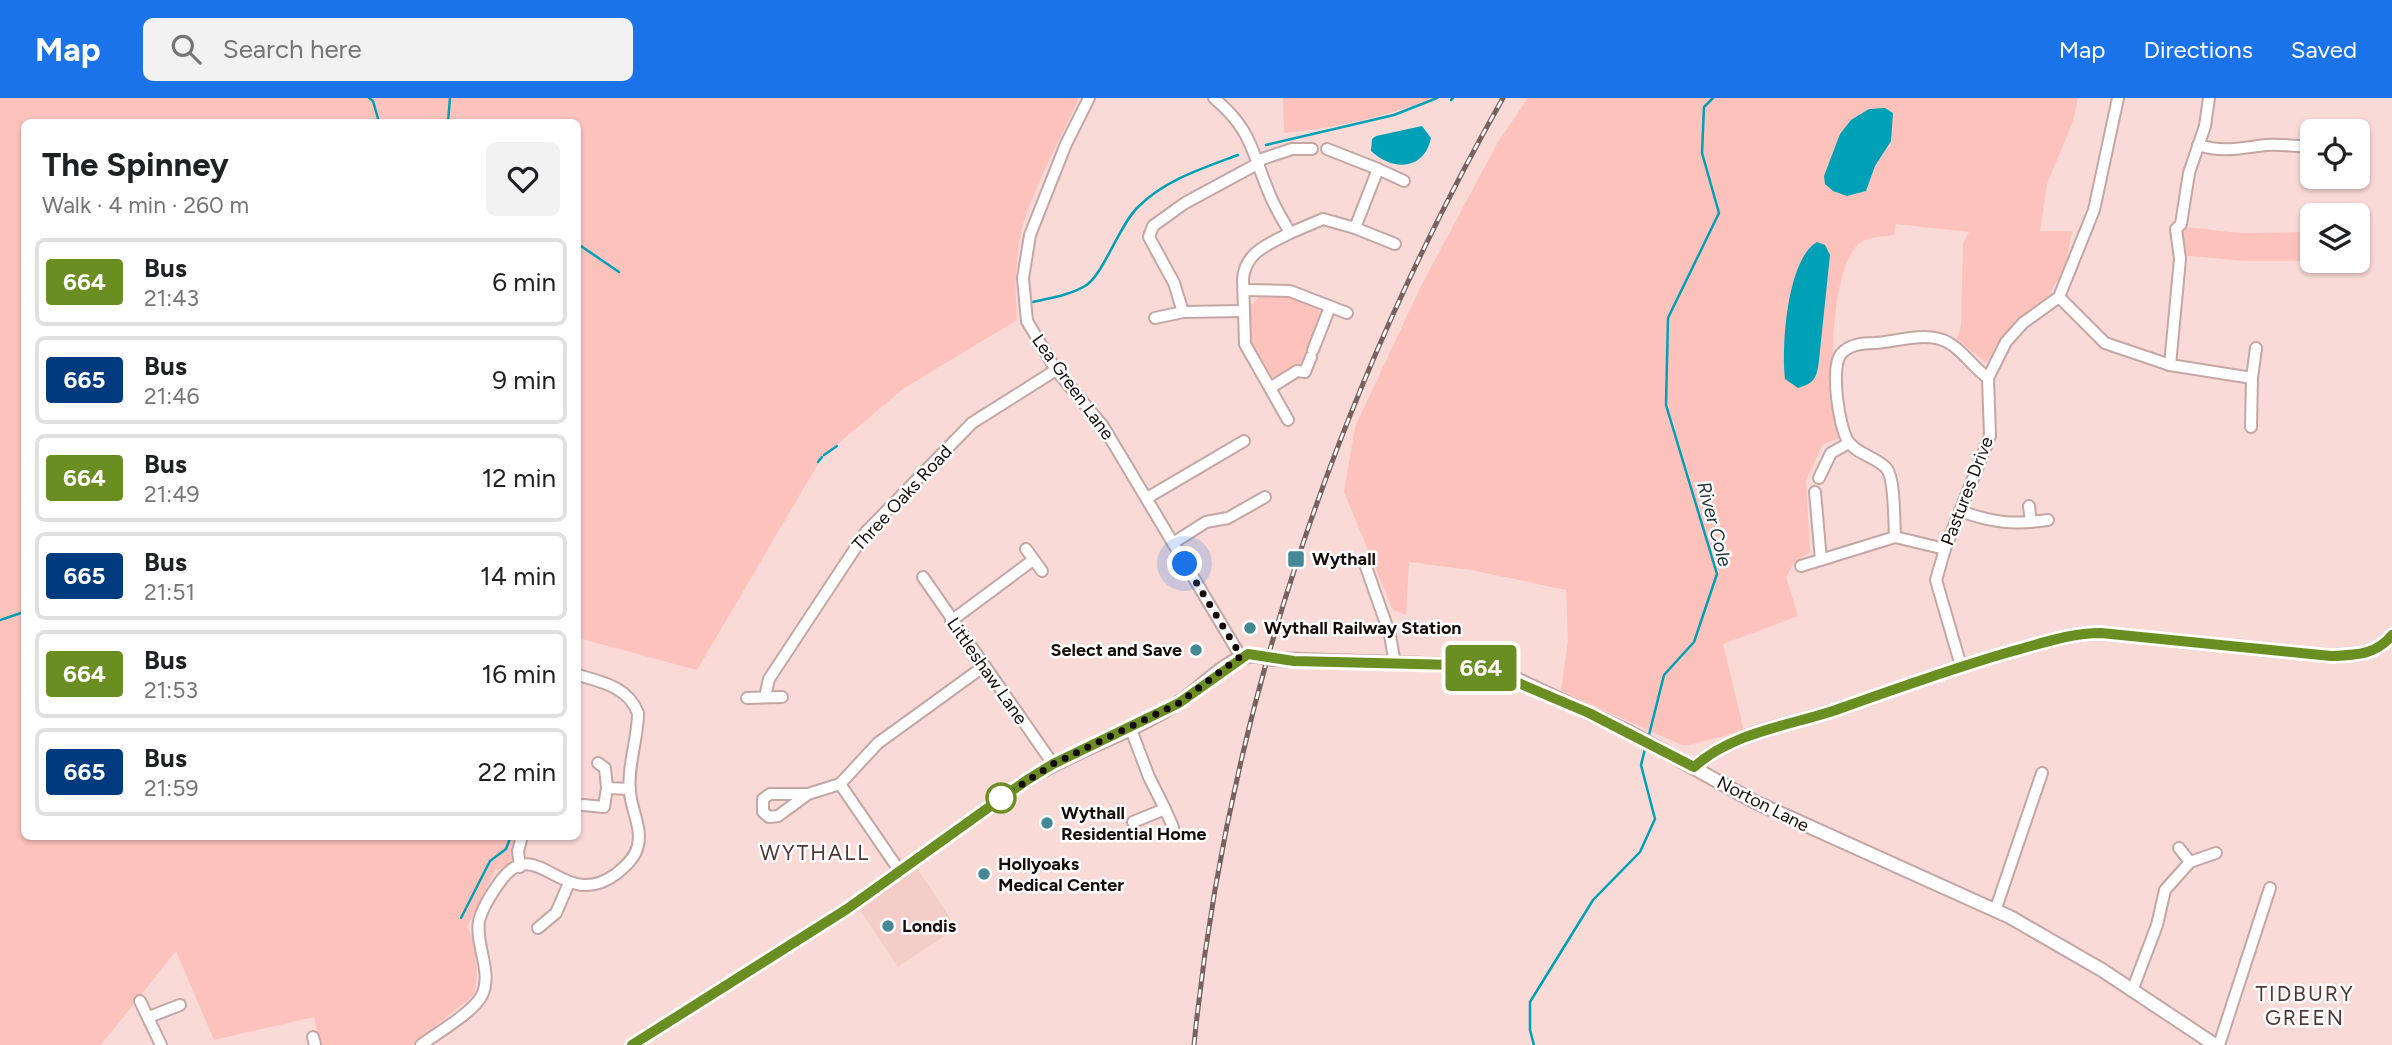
<!DOCTYPE html>
<html lang="en">
<head>
<meta charset="utf-8">
<style>
	body { margin:0; font-family:Figtree,sans-serif; background:#f2f2f2; color:#202124; height:100vh; display:flex; flex-direction:column; font-size:26px; white-space:nowrap }
	* { box-sizing:border-box; margin:0 }
	p { font-size:23px; color:#757577 }
	.icon { flex:none; width:38px; height:38px; fill:none; stroke:currentColor; stroke-width:2; stroke-linecap:round; stroke-linejoin:round }
	.map { position:relative; flex:1; overflow:hidden }
	.drawer { position:absolute; left:21px; top:21px; width:560px; height:721px; display:flex; flex-direction:column; background:#fff; border-radius:10px; box-shadow:0 2px 5px #0004 }
	.drawer>* { flex:none }
	.badge { padding:0 14px; border-radius:5px; font-size:24px; line-height:46px }
	.tools { position:absolute; left:2300px; top:21px; display:grid; gap:14px }
	.tools a { display:grid; place-items:center; width:70px; height:70px; border-radius:10px; background:#fff; box-shadow:0 2px 5px #0004; font-size:35px }
	.you { position:absolute; width:35px; height:35px; margin:-18px; border:5px solid #fff; border-radius:50%; background:#1a73e8; box-shadow:0 0 0 10px #1a73e833 }
	.map>.badge { position:absolute; translate:-50% -50%; box-shadow:0 0 0 4px #fff }
	.round { display:grid; place-items:center; flex:none; width:74px; height:74px; border-radius:10px; background:#f2f2f2 }
	.summary { display:flex; align-items:center; justify-content:space-between; height:119px; padding:0 21px }
	h1 { font-size:33px; font-weight:700; line-height:52px }
	ul { padding:0; list-style:none }
	li { display:flex; align-items:center; gap:21px; height:88px; margin:0 14px 10px; padding:0 7px; border:4px solid #e0e0e0; border-radius:10px }
	li div { flex:1 }
	li b { display:block; font-size:26px }
	li em { font-style:normal }
	li .badge { min-width:77px; font-weight:700; text-align:center }
	header { display:flex; align-items:center; gap:42px; box-sizing:border-box; height:98px; padding:0 35px; background:#1a73e8; color:#fff }
	header strong { font-size:33px }
	nav { display:flex; gap:38px; margin-inline-start:auto; font-size:24px }
	.search { width:490px; height:63px; background:#f2f2f2; display:flex; align-items:center; gap:18px; box-sizing:border-box; padding:0 24px; border-radius:10px; color:#757577; font-size:26px }
	.map>svg:first-child { display:block }
	.built { fill:#f4cdc9 }
	.green { fill:#fec2bd }
	.water { fill:#00a1b7 }
	.lines { fill:none; stroke-linecap:round; stroke-linejoin:round }
	.stream { stroke:#00a1b7; stroke-width:2.5 }
	.minor-casing { stroke:#c4a7a4; stroke-width:14 }
	.tertiary-casing { stroke:#c4a7a4; stroke-width:16 }
	.minor { stroke:#fff; stroke-width:10 }
	.tertiary { stroke:#fff; stroke-width:12 }
	.rail-casing { stroke:#756261; stroke-width:5 }
	.rail { stroke:#fff; stroke-width:2.5; stroke-dasharray:8; stroke-linecap:butt }
	.tertiary-bridge-casing { stroke:#c4a7a4; stroke-width:16; stroke-linecap:butt }
	.tertiary-bridge { stroke:#fff; stroke-width:12 }
	.line-casing { stroke:#fff; stroke-width:16 }
	.line { stroke:#6b8e23; stroke-width:10 }
	.walk { stroke:#140a0a; stroke-width:7; stroke-dasharray:0 12.6 }
	.poi-dot { fill:#448896; stroke:#fff; stroke-width:2.5 }
	.stop-dot { fill:#fff; stroke:#6b8e23; stroke-width:3.5 }
	.labels { text-anchor:middle; stroke-width:5; stroke-linejoin:round; paint-order:stroke }
	.street-label { font-size:18px; fill:#140a0a; stroke:#fff }
	.poi-label { font-size:18px; font-weight:bold; fill:#140a0a; stroke:#fff; text-anchor:start }
	.water-label { font-size:19px; font-style:italic; fill:#20363a; stroke:#fff }
	.quarter-label { font-size:21px; letter-spacing:2px; fill:#4f3735; stroke:#fff }
</style>
</head>
<body>
<header>
<strong>Map</strong>
<div class="search"><svg class="icon" aria-label="search" viewBox="0 0 24 24"><circle cx="10" cy="10" r="6"/><path d="M15 15l6 6"/></svg>Search here</div>
<nav><a>Map</a><a>Directions</a><a>Saved</a></nav>
</header>
<div class="map">
<svg width="2392" height="947" viewBox="0 0 2392 947">
	<rect width="100%" height="100%" fill="#f9dad7"/>
	<!-- built -->
	<path class="built" d="M916 769 957 830 898 869 857 808Z"/>
	<!-- green -->
	<g class="green">
		<path d="M0 0H1079C1061 41 1031 92 1021 135 1015 164 1015 192 1017 222L903 291 822 359 697 572 578 540V24H24V738L519 739 515 765 495 773 467 829C477 844 479 879 474 897L412 947H320L314 919 214 942 176 853 101 947H0Z"/>
		<path d="M1283 0H1436C1387 18 1336 30 1284 35Z"/>
		<path d="M1528 0H2078L2073 23 2047 86 2040 133H2072L2065 171 2045 203 2019 222 1986 265 1957 241 1961 227 1963 145 1969 134 1896 126 1894 137C1885 139 1871 138 1863 143 1827 162 1828 306 1841 340L1823 346 1806 382 1810 454 1794 465 1786 479 1798 518 1723 546 1744 633 1684 648 1561 593 1568 542 1566 492 1471 472 1409 464 1406 517 1393 512 1344 394 1355 329 1421 188 1498 44Z"/>
		<path d="M2186 129 2238 135 2312 134V163H2244L2182 157 2179 135Z"/>
		<path d="M1287 198 1316 207 1321 218 1301 269 1291 270 1274 280 1268 278 1251 249V207L1260 198Z"/>
	</g>
	<!-- water -->
	<g class="water">
		<path d="M1885 10 1893 15 1891 43 1875 68 1866 93 1847 98 1833 93 1825 86 1824 78 1840 36 1851 22 1869 11Z"/>
		<path d="M1422 28 1431 40C1424 73 1392 73 1371 53L1372 41 1376 38Z"/>
		<path d="M1817 144 1825 147 1830 157 1819 262C1817 279 1815 285 1798 290L1785 281C1781 249 1787 161 1817 144Z"/>
	</g>
	<g class="lines">
		<!-- stream -->
		<g class="stream">
			<path d="M369 0 373 3 379 24"/>
			<path d="M1451 2 1453 0"/>
			<path d="M448 24 450 0"/>
			<path d="M1266 47 1394 17 1437 0"/>
			<path d="M578 146 619 174"/>
			<path d="M1033 204C1050 200 1070 197 1085 188 1103 178 1119 127 1138 109 1165 82 1203 70 1238 57"/>
			<path d="M824 357 837 348"/>
			<path d="M818 364 822 359"/>
			<path d="M0 522 24 514"/>
			<path d="M1648 641 1664 577 1694 544 1717 476 1666 307 1668 220 1719 115 1702 55 1704 9 1713 0"/>
			<path d="M461 820 490 763 506 751 511 738"/>
			<path d="M1534 947 1530 932V904L1593 802 1640 754 1655 721 1641 667 1646 647"/>
		</g>
		<!-- minor casing -->
		<g class="minor-casing">
			<g id="minor">
				<path d="M1089 0 1066 46 1030 137 1023 180 1027 223 1056 272 1103 328 1241 559"/>
				<path d="M1214 0C1253 33 1251 53 1270 97 1275 110 1283 122 1290 135 1269 146 1245 154 1243 181L1245 246 1288 322"/>
				<path d="M2198 47C2224 55 2240 50 2266 47 2281 46 2297 48 2312 49"/>
				<path d="M1259 62 1292 51H1312"/>
				<path d="M1378 71 1404 83"/>
				<path d="M1355 130 1395 146"/>
				<path d="M1290 135 1323 121 1355 130 1378 71 1327 51"/>
				<path d="M1244 192 1290 193 1347 215"/>
				<path d="M2059 199 2105 245 2170 267 2252 280 2256 250"/>
				<path d="M1243 213 1183 214 1174 185 1149 139 1153 128 1185 105 1259 65"/>
				<path d="M1155 220 1183 214"/>
				<path d="M1313 252 1330 209"/>
				<path d="M2170 267 2180 161 2176 131 2181 126 2189 75 2205 28 2209 0"/>
				<path d="M1270 290 1297 273 1305 274 1311 259"/>
				<path d="M2251 329 2252 280"/>
				<path d="M1819 380 1831 355 1849 345"/>
				<path d="M1815 394 1821 462"/>
				<path d="M1147 400 1244 343"/>
				<path d="M2029 408 2031 424"/>
				<path d="M1960 413C1994 425 2013 427 2048 422"/>
				<path d="M1895 439C1894 424 1895 382 1887 371 1878 359 1857 357 1848 343 1839 330 1830 269 1841 256 1849 246 1863 245 1875 245 1898 244 1927 232 1949 245 1963 253 1974 270 1988 280"/>
				<path d="M1173 445 1206 424 1228 420 1265 399"/>
				<path d="M1026 451 1042 473"/>
				<path d="M1365 466 1390 537 1395 566"/>
				<path d="M1801 468 1895 439 1945 451"/>
				<path d="M923 479 1053 666"/>
				<path d="M951 523 1033 462"/>
				<path d="M1961 568 1936 482 1945 451 1990 338 1988 280 2006 244 2023 225 2059 199 2094 112 2118 0"/>
				<path d="M765 599 769 581 866 434 972 325 1056 272"/>
				<path d="M747 600 782 599"/>
				<path d="M1130 629 1149 679 1165 711 1133 724"/>
				<path d="M598 665 605 670 607 690 630 691"/>
				<path d="M808 696 778 718 769 719 763 714V701L770 696H808L840 686"/>
				<path d="M583 707 604 709 607 690"/>
				<path d="M1165 711 1173 729"/>
				<path d="M2179 750 2190 764"/>
				<path d="M520 769 518 753 522 738"/>
				<path d="M899 772 840 686 878 645 983 569"/>
				<path d="M1995 813 2042 675"/>
				<path d="M538 830 556 815 569 785"/>
				<path d="M2132 893 2157 827 2165 792 2190 764 2216 755"/>
				<path d="M140 903 161 947"/>
				<path d="M149 919 180 907"/>
				<path d="M313 939 315 947"/>
				<path d="M421 947C437 935 474 914 482 897 493 874 475 847 479 823 483 808 493 793 502 781 538 735 563 815 616 776 626 768 636 759 638 747 642 729 631 711 630 694 627 668 638 641 638 615 628 589 602 584 578 577"/>
				<path d="M2219 947 2270 790"/>
			</g>
		</g>
		<!-- tertiary casing -->
		<g class="tertiary-casing">
			<g id="tertiary">
				<path d="M1272 561 1455 567 1512 579 1629 634 1755 704 2010 819 2102 872 2215 947"/>
				<path d="M1694 669C1733 634 1787 628 1836 612 1895 591 1953 570 2013 553 2043 545 2070 535 2101 535L2331 558C2356 557 2376 557 2392 537"/>
				<path d="M632 947 847 811 1027 682C1076 651 1134 635 1181 603 1203 589 1232 553 1259 558"/>
			</g>
		</g>
		<!-- minor -->
		<use href="#minor" class="minor"/>
		<!-- tertiary -->
		<use href="#tertiary" class="tertiary"/>
		<!-- rail casing -->
		<g class="rail-casing">
			<path id="rail" d="M1194 947C1227 613 1338 291 1503 0"/>
		</g>
		<!-- rail -->
		<use href="#rail" class="rail"/>
		<!-- tertiary-bridge casing -->
		<g class="tertiary-bridge-casing">
			<path id="tertiary-bridge" d="M1259 558 1272 561"/>
		</g>
		<!-- tertiary-bridge -->
		<use href="#tertiary-bridge" class="tertiary-bridge"/>
	</g>
	<g class="lines">
		<!-- line casing -->
		<g class="line-casing">
			<path id="line" d="M632 947 847 811 1027 682 1053 666 1179 605 1248 556 1294 563 1455 567 1488 572 1589 615 1694 669C1733 634 1788 628 1836 612 1895 591 1953 570 2013 553 2043 545 2070 535 2101 535L2331 558C2356 557 2376 557 2392 537"/>
		</g>
		<!-- line -->
		<use href="#line" class="line"/>
		<!-- walk -->
		<path class="walk" d="M1001 700 1053 666 1179 605 1241 558 1185 466"/>
	</g>
	<!-- markers -->
	<g class="poi-dot">
		<rect x="1287" y="452" width="18" height="18" rx="3.5"/>
		<circle cx="1250" cy="530" r="7"/>
		<circle cx="1196" cy="552" r="7"/>
		<circle cx="1047" cy="725" r="7"/>
		<circle cx="984" cy="776" r="7"/>
		<circle cx="888" cy="828" r="7"/>
	</g>
	<circle class="stop-dot" cx="1001" cy="700" r="14"/>
	<g class="labels">
		<!-- street labels -->
		<g class="street-label">
			<text transform="translate(1073 289) rotate(54)" y="6">Lea Green Lane</text>
			<text transform="translate(1967 393) rotate(-69)" y="6">Pastures Drive</text>
			<text transform="translate(902 400) rotate(-47)" y="6">Three Oaks Road</text>
			<text transform="translate(987 573) rotate(55)" y="6">Littleshaw Lane</text>
			<text transform="translate(1763 706) rotate(27)" y="6">Norton Lane</text>
		</g>
		<!-- poi labels -->
		<g class="poi-label">
			<text x="1312" y="467">Wythall</text>
			<text x="1264" y="536">Wythall Railway Station</text>
			<text x="1182" y="558" text-anchor="end">Select and Save</text>
			<text x="1061" y="721">Wythall<tspan x="1061" dy="21">Residential Home</tspan></text>
			<text x="998" y="772">Hollyoaks<tspan x="998" dy="21">Medical Center</tspan></text>
			<text x="902" y="834">Londis</text>
		</g>
		<!-- water labels -->
		<g class="water-label">
			<text transform="translate(1715 426) rotate(75)" y="7">River Cole</text>
		</g>
		<!-- quarter labels -->
		<g class="quarter-label">
			<text x="815" y="762">WYTHALL</text>
			<text x="2305" y="903">TIDBURY<tspan x="2305" dy="24">GREEN</tspan></text>
		</g>
	</g>
</svg>
<div class="tools">
<a><svg class="icon" aria-label="locate" viewBox="0 0 24 24"><circle cx="12" cy="12" r="6"/><path d="M12 2v4M12 18v4M2 12h4M18 12h4"/></svg></a>
<a><svg class="icon" aria-label="layers" viewBox="0 0 24 24"><path d="M12 4l9 5-9 5-9-5zM3 14l9 5 9-5"/></svg></a>
</div>
<div class="you" style="left:1185px;top:466px"></div>
<b class="badge" style="left:1481px;top:570px;background:#6b8e23;color:#fff">664</b>
<section class="drawer">
<div class="summary"><div><h1>The Spinney</h1><p>Walk · 4 min · 260 m</p></div><a class="round"><svg class="icon" aria-label="heart" viewBox="0 0 24 24"><path d="M12 20l-8-8c-3-5 5-10 8-4 3-6 11-1 8 4z"/></svg></a></div>
<ul>
<li><span class="badge" style="background:#6b8e23;color:#fff">664</span><div><b>Bus</b><p>21:43</p></div><em>6 min</em></li>
<li><span class="badge" style="background:#003b80;color:#fff">665</span><div><b>Bus</b><p>21:46</p></div><em>9 min</em></li>
<li><span class="badge" style="background:#6b8e23;color:#fff">664</span><div><b>Bus</b><p>21:49</p></div><em>12 min</em></li>
<li><span class="badge" style="background:#003b80;color:#fff">665</span><div><b>Bus</b><p>21:51</p></div><em>14 min</em></li>
<li><span class="badge" style="background:#6b8e23;color:#fff">664</span><div><b>Bus</b><p>21:53</p></div><em>16 min</em></li>
<li><span class="badge" style="background:#003b80;color:#fff">665</span><div><b>Bus</b><p>21:59</p></div><em>22 min</em></li>
</ul>
</section>
</div>
</body>
</html>
